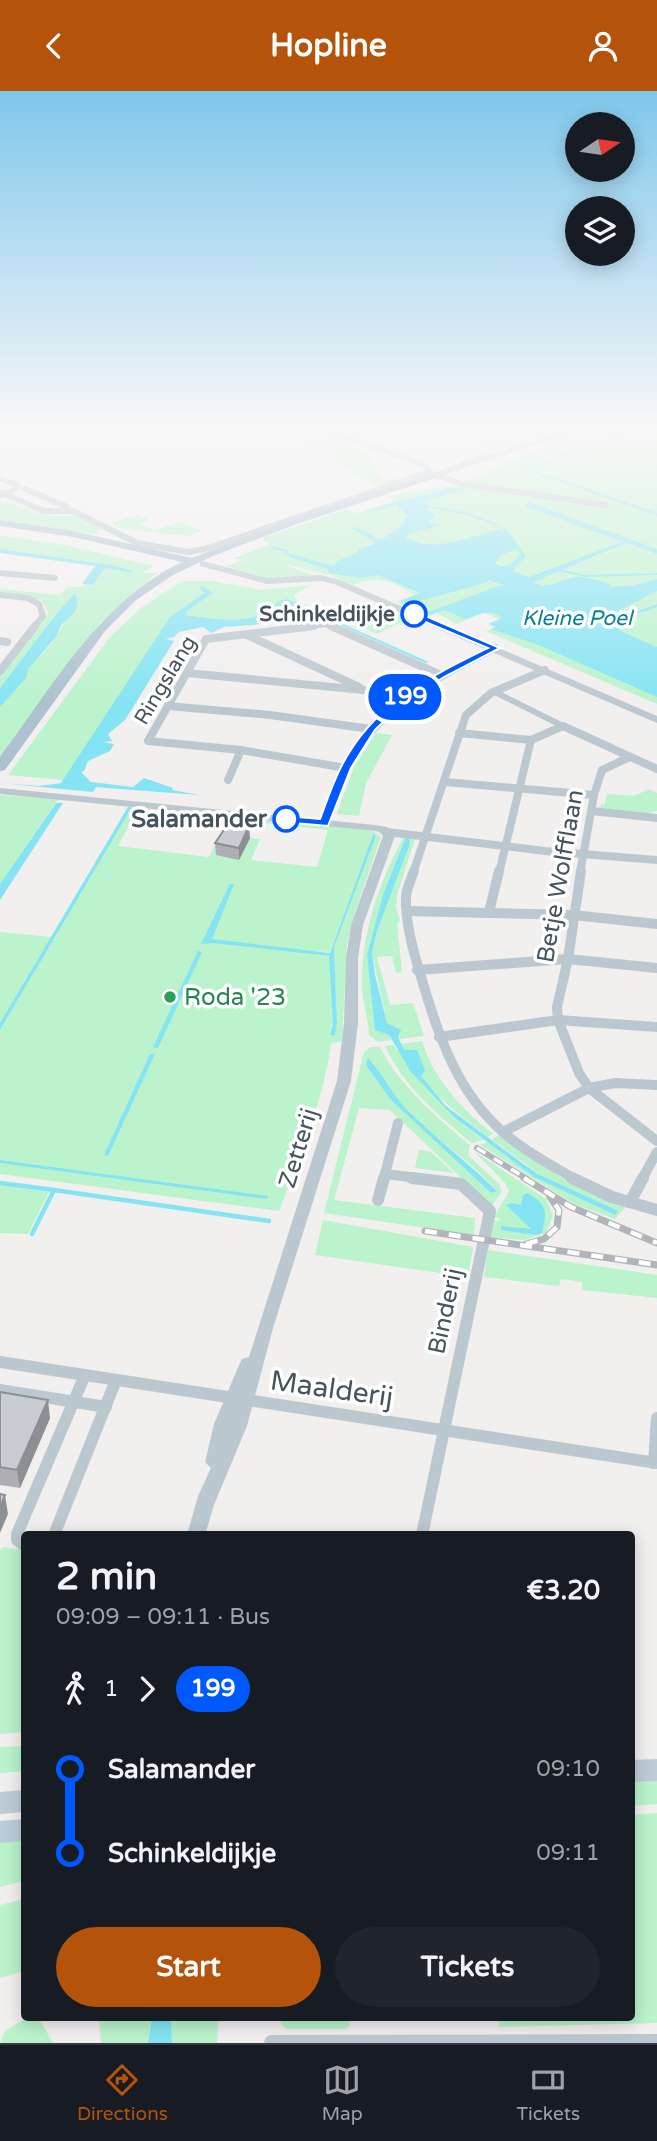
<!DOCTYPE html>
<html lang="en">
<head>
<meta charset="utf-8">
<style>
	body { margin:0; font-family:"Varela Round",sans-serif; background:#20242c; color:#f1f3f6; height:100vh; display:flex; flex-direction:column; font-size:26px; white-space:nowrap }
	* { box-sizing:border-box; margin:0 }
	p { font-size:23px; color:#9ea1a6 }
	.icon { flex:none; width:38px; height:38px; fill:none; stroke:currentColor; stroke-width:2; stroke-linecap:round; stroke-linejoin:round }
	.map { position:relative; flex:1; overflow:hidden }
	.panel { position:absolute; left:21px; top:1440px; width:614px; height:490px; display:flex; flex-direction:column; background:#171b24; border-radius:7px; box-shadow:0 4px 18px #0003 }
	.panel>* { flex:none }
	.badge { padding:0 14px; border-radius:23px; font-size:24px; line-height:46px }
	.needle { width:46px; rotate:77deg }
	.buttons { position:absolute; left:565px; top:21px; display:grid; gap:14px }
	.buttons a { display:grid; place-items:center; width:70px; height:70px; border-radius:50%; background:#171b24; box-shadow:0 4px 18px #0003; font-size:35px }
	.map>.badge { position:absolute; translate:-50% -50%; box-shadow:0 0 0 4px #fff }
	.legs { display:flex; align-items:center; gap:10px; height:77px; padding:0 35px; font-size:23px }
	.legs p { margin-inline-start:auto }
	.headline { display:flex; align-items:center; justify-content:space-between; height:119px; padding:0 35px }
	h1 { font-size:38px; font-weight:700; line-height:52px }
	.button { display:flex; gap:14px; margin-top:auto; padding:14px 35px }
	.button a { flex:1; height:80px; border-radius:42px; background:#b45309; color:#fff; font-size:28px; font-weight:700; line-height:80px; text-align:center }
	.button a+a { background:#20242c; color:#f1f3f6 }
	ul { padding:0 35px; list-style:none }
	li { display:flex; align-items:center; gap:24px; height:84px; font-size:26px }
	li i { display:grid; place-items:center; width:10px; height:100%; margin:0 9px; background:currentColor }
	li i::after { content:''; width:18px; height:18px; margin:-9px; border:5px solid; border-radius:50%; background:#171b24 }
	li p { margin-inline-start:auto }
	li:first-child i { background:linear-gradient(#0000 50%,currentColor 0) }
	li:last-child i { background:linear-gradient(currentColor 50%,#0000 0) }
	header { display:flex; justify-content:space-between; align-items:center; height:91px; padding:0 35px; background:#b45309; color:#fff; font-size:32px; font-weight:700 }
	.menu { display:flex; justify-content:space-around; align-items:center; height:98px; border-top:2px solid #363941; background:#171b24; font-size:19px; color:#9ea1a6 }
	.menu a { display:grid; justify-items:center; gap:4px }
	.menu .selected { color:#b45309 }
	.map>svg:first-child { display:block }
	.green { fill:#baf3cc; fill-rule:evenodd }
	.water { fill:#84e4f3; fill-rule:evenodd }
	.lines { fill:none; stroke-linecap:round; stroke-linejoin:round }
	.stream-far1 { stroke:#84e4f3; stroke-width:2 }
	.stream { stroke:#84e4f3; stroke-width:4.5 }
	.canal { fill:#84e4f3; fill-rule:evenodd }
	.pedestrian { stroke:#bcc8cf; stroke-width:6 }
	.minor-far4 { stroke:#bcc8cf; stroke-width:6 }
	.minor-far3 { stroke:#bcc8cf; stroke-width:8 }
	.minor-far2 { stroke:#bcc8cf; stroke-width:10 }
	.minor-far1 { stroke:#bcc8cf; stroke-width:12 }
	.minor { stroke:#bcc8cf; stroke-width:16 }
	.tertiary { fill:#bcc8cf; fill-rule:evenodd }
	.secondary { fill:#beccd8; fill-rule:evenodd }
	.primary { fill:#adc1d0; fill-rule:evenodd }
	.rail-far1-casing { stroke:#b1b5ba; stroke-width:6 }
	.rail-casing { stroke:#b1b5ba; stroke-width:7 }
	.rail-far1 { stroke:#fff; stroke-width:3.5; stroke-dasharray:10; stroke-linecap:butt }
	.rail { stroke:#fff; stroke-width:4.5; stroke-dasharray:12; stroke-linecap:butt }
	.wall { fill:#adafb5 }
	.shaded-wall { fill:#8d8f93 }
	.building { fill:#c9ccd2; stroke:#8d8f93; stroke-width:2 }
	.line-1 { fill:#0059ff; stroke:#fff; stroke-width:2 }
	.stop-1-dot { fill:#fff; stroke:#0059ff; stroke-width:3.5 }
	.leisure-dot { fill:#2e9e5b; stroke:#fff; stroke-width:2.5 }
	.labels { text-anchor:middle; stroke-width:7; stroke-linejoin:round; paint-order:stroke }
	.far-stop-label { font-size:21px; font-weight:bold; fill:#46545e; stroke:#fff; text-anchor:end }
	.far-water-label { font-size:21px; font-style:italic; fill:#048195; stroke:#fff }
	.far-street-label { font-size:21px; fill:#46545e; stroke:#fff }
	.stop-label { font-size:24px; font-weight:bold; fill:#46545e; stroke:#fff; text-anchor:end }
	.street-label { font-size:24px; fill:#46545e; stroke:#fff }
	.leisure-label { font-size:24px; fill:#27864d; stroke:#fff; text-anchor:start }
	.near-street-label { font-size:28px; fill:#46545e; stroke:#fff }
</style>
</head>
<body>
<header><svg class="icon" aria-label="back" viewBox="0 0 24 24"><path d="M15 5l-7 7 7 7"/></svg>Hopline<svg class="icon" aria-label="person" viewBox="0 0 24 24"><circle cx="12" cy="8" r="4"/><path d="M4 21q1-7 8-7t8 7"/></svg></header>
<div class="map">
<svg width="657" height="1952" viewBox="0 0 657 1952">
	<rect width="100%" height="100%" fill="#f2efef"/>
	<!-- green -->
	<g class="green">
		<path d="M240 340H315L366 360 384 391 426 380 381 397 337 372 335 366 297 349Z"/>
		<path d="M501 340H553L500 358 474 349Z"/>
		<path d="M584 340H657V613L486 540 506 531 484 522 456 533 437 522 427 526 396 511 414 504C395 490 375 484 353 494L330 484 279 472 310 483 308 486 269 488 226 475 243 469 234 467 270 453 263 449 266 446 346 418 356 422 395 409 386 406 391 404 453 394 503 375 502 373Z"/>
		<path d="M0 410C16 410 28 420 43 423 62 428 83 418 101 438L96 444 0 429Z"/>
		<path d="M138 424 149 429 140 433 154 439 181 431 201 440 188 445 120 437 112 432Z"/>
		<path d="M0 444 64 454 154 475 141 482H157L100 532 0 670V616C13 603 19 591 30 576 37 566 49 558 55 547 64 533 70 520 75 503L53 527 0 597V582L49 522 41 509 0 501V498L59 504 68 497 93 494 105 477 130 482 112 474 0 458Z"/>
		<path d="M182 490H212L261 499 311 494 294 504 297 510 375 544 287 508C277 511 272 517 263 522 239 534 212 527 186 524L187 520 213 502 200 497 206 502 170 527 64 689 8 684 110 546 141 517Z"/>
		<path d="M386 518 410 527 377 543 340 527 344 526 353 530Z"/>
		<path d="M376 642 392 644 366 692 359 725 337 723 354 676Z"/>
		<path d="M649 698 657 702V720L647 722 600 717 601 713H605L607 703 634 705Z"/>
		<path d="M0 704 58 708 0 793Z"/>
		<path d="M132 716 138 718 118 755 209 766 220 744 260 748 251 769 317 776 328 739 201 725 203 721 373 740 381 746 353 827 347 853 342 950 331 952C323 1011 300 1065 279 1120L0 1083V1072L267 1106 0 1069V939ZM373 745H376L334 856 337 932 335 945 330 944 333 933 330 866 289 859 330 861Z"/>
		<path d="M404 745 415 748 397 804 396 817 400 829 397 833 402 881 396 882 392 865 377 866 390 914 413 912 424 945 399 948 400 939 387 932 372 862 377 840 410 747 367 864 375 939 389 944 391 949 378 951 369 944C368 927 363 912 362 896 361 842 379 792 404 745Z"/>
		<path d="M0 841 51 846 0 932Z"/>
		<path d="M422 950C434 989 462 1018 493 1043L488 1046C454 1020 419 994 401 953Z"/>
		<path d="M393 954 455 1027 483 1049 472 1052C439 1025 402 994 385 955Z"/>
		<path d="M371 956H380C397 992 439 1029 470 1054L468 1064 499 1093 502 1101 491 1115 390 1019 359 1017 334 1109 475 1127 474 1144 324 1122 364 961ZM373 972C391 1025 462 1057 497 1100L491 1102 390 1008 366 974Z"/>
		<path d="M500 1044 529 1067 563 1087 627 1114 615 1128 574 1113 480 1054 487 1051 534 1086 615 1124 617 1121 539 1083 495 1051 492 1048Z"/>
		<path d="M419 1059 431 1061 454 1082 415 1077Z"/>
		<path d="M474 1060 546 1108 553 1125 546 1142 524 1149 489 1146 493 1129 499 1130V1127L494 1126 509 1100 505 1092Z"/>
		<path d="M0 1094 49 1101 28 1143 0 1142Z"/>
		<path d="M323 1129 473 1156 468 1186 315 1164Z"/>
		<path d="M488 1159 657 1184V1207L582 1199V1191L561 1188 559 1195 484 1186Z"/>
		<path d="M3 1456 24 1459V1641L0 1643V1460Z"/>
		<path d="M24 1655V1680L0 1682V1656Z"/>
		<path d="M657 1688V1713L632 1715V1690Z"/>
		<path d="M657 1722V1932L499 1936 498 1927H632V1724Z"/>
		<path d="M24 1747V1790L0 1796V1748Z"/>
		<path d="M24 1808V1880L0 1887V1814Z"/>
		<path d="M26 1927 40 1929 53 1952H0L5 1940Z"/>
		<path d="M99 1927H152L148 1952H101Z"/>
		<path d="M171 1927H219L217 1952H172Z"/>
		<path d="M280 1927H350V1934L347 1938H286L281 1933Z"/>
	</g>
	<!-- water -->
	<g class="water">
		<path d="M631 340H638L529 378 657 422V425L523 378Z"/>
		<path d="M456 396 465 398 423 411 429 416 426 418 435 424 429 431 441 434 408 443 406 447C435 463 472 445 500 438L510 444 519 457 501 464 495 473C506 480 516 470 522 461L526 465 512 480 529 486 627 449 630 450 534 491C548 501 562 487 577 486 588 486 600 490 611 493L608 495C624 497 641 493 657 488V500L616 521 624 525 657 513V516C645 522 625 523 616 532L621 540 657 556V606L541 555 491 538 495 536 489 533 502 527C490 517 480 523 466 528L444 519 430 524 400 510 420 502 378 484 361 487 329 482 328 478 292 467 282 460 333 475 338 470 357 462 359 458 376 452 352 437 356 436 380 448C390 446 403 434 408 425L396 414 358 423 399 410ZM489 489 506 495H498L429 521 409 513 488 491Z"/>
		<path d="M0 458 112 474 133 480 131 482 105 477 93 494 82 493 95 475 0 462Z"/>
		<path d="M203 495 213 502 187 520 186 524C212 527 239 534 263 522 272 517 276 510 287 508L429 571 425 572 306 519 254 534 224 536 211 542 203 536 179 541 174 546 166 548 174 550 125 629 108 643 112 650 103 651 114 653 110 660 88 670 84 680 81 681 91 691 133 696 144 687 173 697 172 699 199 704 107 697 96 696 93 701 0 692 40 695 61 692 170 526 205 502 199 496Z"/>
		<path d="M75 502 78 511 75 521 61 534 56 546 28 578 26 587 0 616V597L53 527Z"/>
		<path d="M56 712H63L0 809V793Z"/>
		<path d="M128 716H132L0 939V932Z"/>
		<path d="M373 744 376 745 334 856 337 932 335 945 330 944 333 933 329 865 213 852 201 853 230 793H234L212 848 330 862Z"/>
		<path d="M406 746 410 747 409 755 377 840 372 862 375 884 387 932 401 939 398 946 404 959H417L425 979 421 985 446 1015 522 1072 538 1083 618 1120 615 1124 534 1086 455 1027 411 981 389 944 375 939 367 864 383 804Z"/>
		<path d="M198 860 202 861 158 957 153 956Z"/>
		<path d="M150 963H155L108 1065 104 1064Z"/>
		<path d="M368 967C382 982 392 1003 407 1019 436 1048 468 1071 497 1100L491 1102 390 1008 366 974Z"/>
		<path d="M0 1069 268 1105 267 1108 0 1072Z"/>
		<path d="M528 1102C548 1115 547 1119 542 1142L535 1144 501 1139V1135L531 1138 506 1114 511 1112 521 1114 523 1104Z"/>
		<path d="M152 1927H171L172 1952H148Z"/>
	</g>
	<g class="lines">
		<!-- stream-far1 -->
		<g class="stream-far1">
			<path d="M424 415C448 418 493 426 510 444 515 450 518 457 523 463"/>
			<path d="M273 457 287 460"/>
			<path d="M559 479 585 485 657 483"/>
		</g>
		<!-- stream -->
		<g class="stream">
			<path d="M0 1092 54 1099"/>
			<path d="M32 1143 54 1099 269 1130"/>
		</g>
		<!-- canal -->
		<path class="canal" d="M526 412H532L657 458V463L526 416Z"/>
		<!-- pedestrian -->
		<path class="pedestrian" d="M495 601 563 635"/>
		<!-- minor-far4 -->
		<g class="minor-far4">
			<path d="M448 379 488 364"/>
			<path d="M438 385 463 393 605 414"/>
			<path d="M25 398 65 415 68 419"/>
			<path d="M0 401 44 420H73L137 452 188 461 205 458 430 381 424 374 329 340"/>
			<path d="M0 482 55 487"/>
			<path d="M0 504 28 507 39 513 43 525 34 536"/>
			<path d="M300 536 327 533 335 536"/>
		</g>
		<!-- minor-far3 -->
		<g class="minor-far3">
			<path d="M314 535 206 548 148 650 241 659 346 677"/>
			<path d="M331 535 441 584"/>
			<path d="M247 544 359 596"/>
			<path d="M0 550 7 551"/>
			<path d="M0 580 35 535"/>
			<path d="M187 582 364 599 401 609"/>
			<path d="M168 615 270 624 371 638"/>
			<path d="M459 642 531 649 563 635 657 678"/>
			<path d="M228 689 241 659"/>
			<path d="M445 691 594 704"/>
			<path d="M592 720 657 727"/>
			<path d="M324 732C332 714 336 694 346 677 377 617 437 586 495 557"/>
			<path d="M387 741 545 760 657 769"/>
			<path d="M413 782 466 624 491 602 545 579"/>
			<path d="M499 782 531 649"/>
			<path d="M580 782 594 704 602 679 630 666"/>
		</g>
		<!-- minor-far2 -->
		<g class="minor-far2">
			<path d="M414 780C411 788 407 797 406 805 405 832 414 863 422 889 442 956 463 1017 525 1058 541 1069 558 1078 575 1088"/>
			<path d="M581 780 568 868 557 916 558 929 579 982 589 997 657 1050"/>
			<path d="M408 820 573 824 657 833"/>
			<path d="M489 821 499 780"/>
			<path d="M417 879 568 868 657 877"/>
			<path d="M439 946 558 929 657 936"/>
			<path d="M398 1032 385 1083 426 1088"/>
			<path d="M503 1041 589 997 615 992 657 994"/>
			<path d="M384 1088 385 1083"/>
			<path d="M642 1088 657 1061"/>
		</g>
		<!-- minor-far1 -->
		<g class="minor-far1">
			<path d="M412 1087 461 1093 490 1120 422 1444"/>
			<path d="M572 1087 612 1106 657 1119"/>
			<path d="M378 1109 384 1087"/>
			<path d="M630 1111 643 1087"/>
			<path d="M0 1271 657 1372"/>
			<path d="M0 1299 106 1316"/>
			<path d="M654 1372 657 1327"/>
			<path d="M54 1444 116 1289"/>
			<path d="M24 1454 17 1449V1443L85 1284"/>
		</g>
		<!-- minor -->
		<path class="minor" d="M272 1952 657 1951"/>
		<!-- tertiary -->
		<g class="tertiary">
			<path d="M0 385 18 391 23 397 0 408V402L14 396 0 390Z"/>
			<path d="M203 470 267 487 321 484 340 489 657 625V632L334 493 321 490 267 493 200 475V471Z"/>
			<path d="M0 697 375 734 387 736 395 745 363 834 358 867V932L351 990 273 1237 247 1335 214 1414 205 1444H187L198 1405 211 1377 205 1371 214 1333 240 1272 242 1268 249 1266 337 990 344 932 346 867 351 834 383 745 379 741 375 740 0 703Z"/>
		</g>
		<!-- secondary -->
		<g class="secondary">
			<path d="M657 1668V1690L632 1691V1669Z"/>
			<path d="M24 1699V1721L0 1723V1701Z"/>
			<path d="M24 1728V1750L0 1752V1730Z"/>
		</g>
		<!-- primary -->
		<path class="primary" d="M562 340H576L297 433 213 465 173 484 136 509 105 540 5 679 0 680V666C53 595 99 511 182 471L73 446 0 435V429L73 440 192 467 289 429Z"/>
		<!-- rail-far1 casing -->
		<g class="rail-far1-casing">
			<path id="rail-far1" d="M477 1057 527 1088"/>
		</g>
		<!-- rail casing -->
		<g class="rail-casing">
			<g id="rail">
				<path d="M524 1087 571 1116 657 1152"/>
				<path d="M425 1140 657 1174"/>
				<path d="M526 1153 544 1148 557 1136 559 1119 550 1106"/>
			</g>
		</g>
		<!-- rail-far1 -->
		<use href="#rail-far1" class="rail-far1"/>
		<!-- rail -->
		<use href="#rail" class="rail"/>
	</g>
	<!-- wall -->
	<g class="wall">
		<path d="M250 747 239 769 216 764 215 752Z"/>
		<path d="M0 1301 50 1327 20 1397 0 1394Z"/>
	</g>
	<!-- shaded-wall -->
	<g class="shaded-wall">
		<path d="M249 735 250 747 239 769V757Z"/>
		<path d="M48 1309 50 1327 20 1397 17 1379Z"/>
		<path d="M5 1404 8 1423 0 1442V1416Z"/>
	</g>
	<!-- building -->
	<g class="building">
		<path d="M228 733 249 735 239 757 215 752Z"/>
		<path d="M0 1301 48 1309 17 1379 0 1376Z"/>
		<path d="M0 1403 5 1404 0 1416Z"/>
	</g>
	<!-- sky -->
	<linearGradient id="sky" x2="0" y2="1"><stop stop-color="#80c7ec"/><stop offset="0.55" stop-color="#f9f8f8"/><stop offset="1" stop-color="#f9f8f8" stop-opacity="0"/></linearGradient>
	<rect width="657" height="613" fill="url(#sky)"/>
	<!-- line-1 -->
	<path class="line-1" d="M414 520 500 557 444 586 404 611 375 639 351 677 328 735 282 731V726L286 725 320 728C326 712 332 694 340 678 371 614 427 587 488 557L411 525 409 523Z"/>
	<!-- markers -->
	<g class="stop-1-dot">
		<circle cx="414" cy="523" r="12"/>
		<circle cx="286" cy="728" r="12"/>
	</g>
	<circle class="leisure-dot" cx="170" cy="906" r="7"/>
	<g class="labels">
		<!-- far-stop labels -->
		<g class="far-stop-label">
			<text x="395" y="530">Schinkeldijkje</text>
		</g>
		<!-- far-water labels -->
		<g class="far-water-label">
			<text x="577" y="534">Kleine Poel</text>
		</g>
		<!-- far-street labels -->
		<g class="far-street-label">
			<text transform="translate(165 589) rotate(-59)" y="7">Ringslang</text>
		</g>
		<!-- stop labels -->
		<g class="stop-label">
			<text x="267" y="736">Salamander</text>
		</g>
		<!-- street labels -->
		<g class="street-label">
			<text transform="translate(560 785) rotate(-80)" y="8">Betje Wolfflaan</text>
			<text transform="translate(298 1057) rotate(-73)" y="8">Zetterij</text>
			<text transform="translate(445 1220) rotate(-78)" y="8">Binderij</text>
		</g>
		<!-- leisure labels -->
		<g class="leisure-label">
			<text x="184" y="914">Roda '23</text>
		</g>
		<!-- near-street labels -->
		<g class="near-street-label">
			<text transform="translate(332 1297) rotate(8)" y="10">Maalderij</text>
		</g>
	</g>
</svg>
<div class="buttons">
<a><svg class="needle" viewBox="-14 -14 28 28"><path d="M0-13l5 13h-10z" fill="#e53935"/><path d="M0 13l5-13h-10z" fill="#9ea1a6"/></svg></a>
<a><svg class="icon" aria-label="layers" viewBox="0 0 24 24"><path d="M12 4l9 5-9 5-9-5zM3 14l9 5 9-5"/></svg></a>
</div>
<b class="badge" style="left:405px;top:606px;background:#0059ff;color:#fff">199</b>
<section class="panel">
<div class="headline"><div><h1>2 min</h1><p>09:09 – 09:11 · Bus</p></div><b>€3.20</b></div>
<div class="legs"><svg class="icon" aria-label="walk" viewBox="0 0 24 24"><circle cx="13" cy="4" r="2"/><path d="M13 8l-2 6 4 7M11 14l-3 7M7 12l3-4h3l4 4"/></svg>1<svg class="icon" aria-label="forward" viewBox="0 0 24 24"><path d="M9 5l7 7-7 7"/></svg><b class="badge" style="background:#0059ff;color:#fff">199</b></div>
<ul>
<li><i style="color:#0059ff"></i><b>Salamander</b><p>09:10</p></li>
<li><i style="color:#0059ff"></i><b>Schinkeldijkje</b><p>09:11</p></li>
</ul>
<div class="button"><a>Start</a><a>Tickets</a></div>
</section>
</div>
<nav class="menu">
<a class="selected"><svg class="icon" aria-label="directions" viewBox="0 0 24 24"><path d="M12 3l9 9-9 9-9-9zM9 14v-3h6M13 9l2 2-2 2"/></svg>Directions</a>
<a><svg class="icon" aria-label="map" viewBox="0 0 24 24"><path d="M3 6l6-2 6 2 6-2v14l-6 2-6-2-6 2zM9 4v14M15 6v14"/></svg>Map</a>
<a><svg class="icon" aria-label="tickets" viewBox="0 0 24 24"><path d="M3 7h18v10H3zM15 7v10"/></svg>Tickets</a>
</nav>
</body>
</html>
